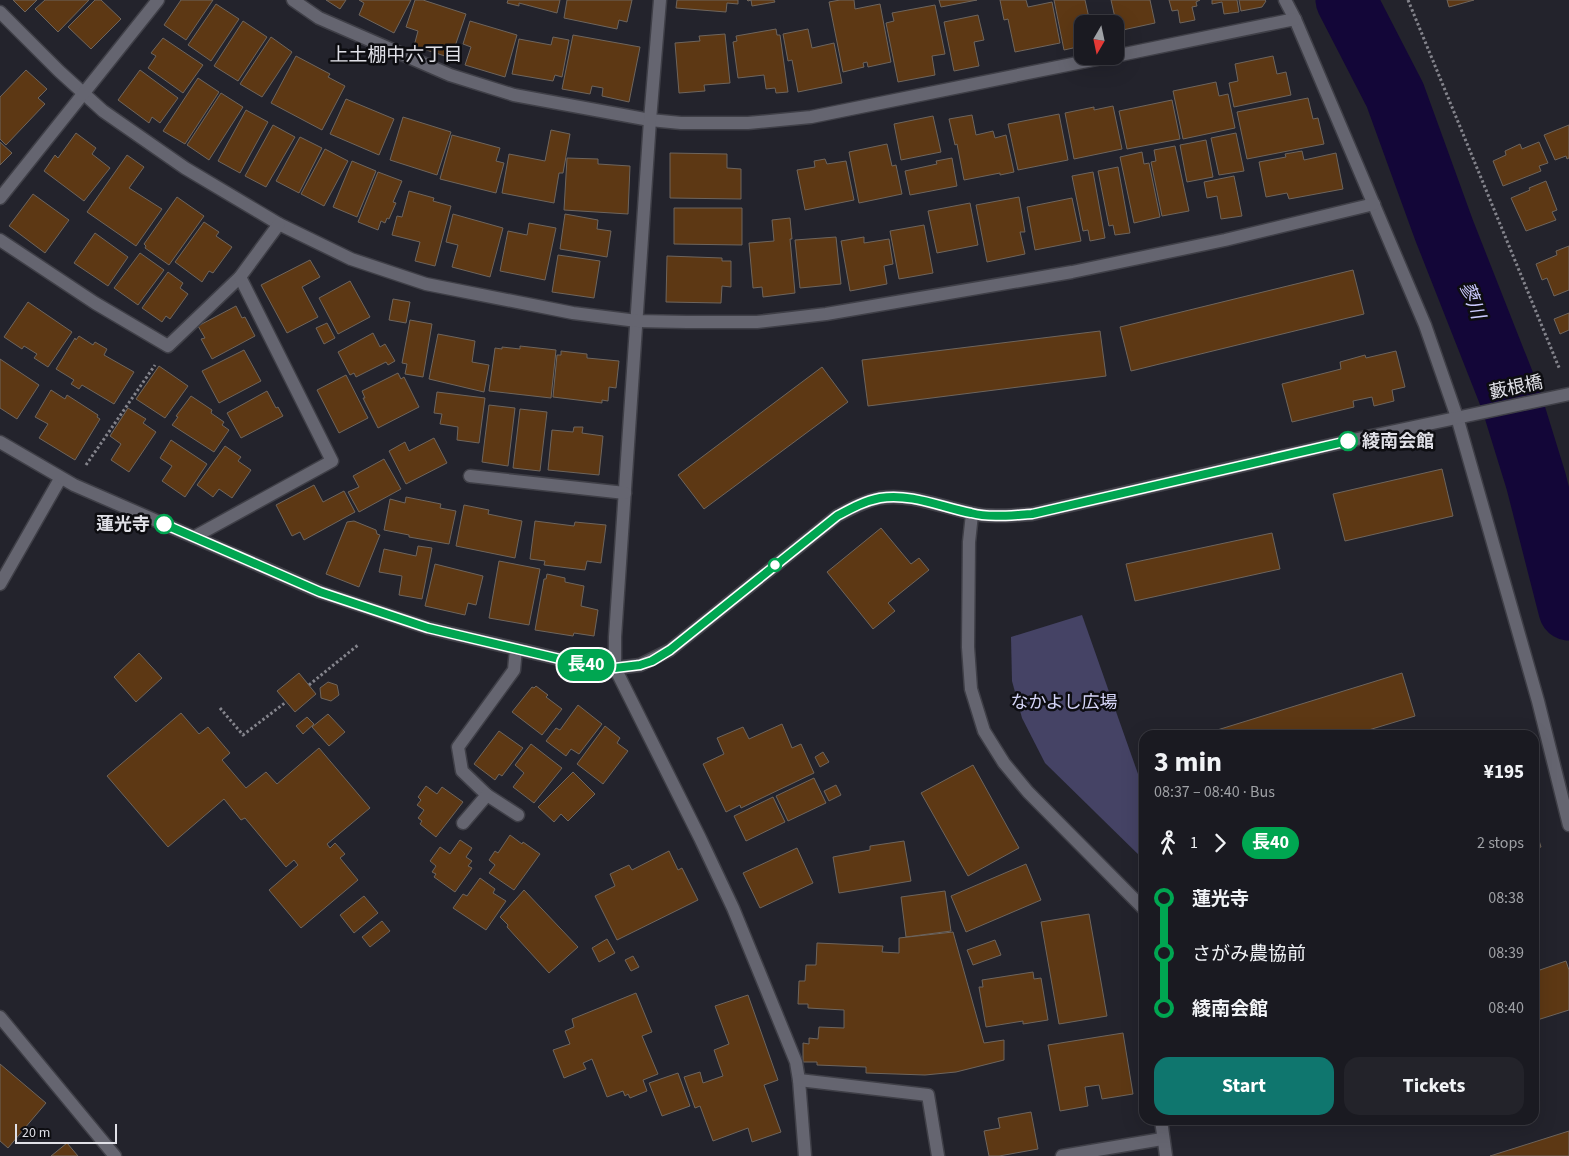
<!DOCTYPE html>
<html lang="en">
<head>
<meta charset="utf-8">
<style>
	body { margin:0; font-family:"Source Sans 3","Noto Sans JP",sans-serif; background:#23232a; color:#f1f3f6; height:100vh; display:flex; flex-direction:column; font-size:19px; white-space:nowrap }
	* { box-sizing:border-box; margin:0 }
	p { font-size:16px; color:#9fa1a5 }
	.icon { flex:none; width:28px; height:28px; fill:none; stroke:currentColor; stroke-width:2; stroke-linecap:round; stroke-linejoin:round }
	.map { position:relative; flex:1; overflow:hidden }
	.details { position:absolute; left:1139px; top:730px; width:400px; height:395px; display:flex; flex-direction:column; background:#1a1a21; border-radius:15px; box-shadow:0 5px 20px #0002,0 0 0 1px #38383f }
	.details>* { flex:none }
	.badge { padding:0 10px; border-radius:16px; font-size:18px; line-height:32px }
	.needle { width:32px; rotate:189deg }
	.controls { position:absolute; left:1074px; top:15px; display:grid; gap:10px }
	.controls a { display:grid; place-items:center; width:50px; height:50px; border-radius:10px; background:#1a1a21; box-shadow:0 5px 20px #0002,0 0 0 1px #38383f; font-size:25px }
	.scale { position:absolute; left:15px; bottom:12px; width:102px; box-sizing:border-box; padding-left:5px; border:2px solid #e0e0e7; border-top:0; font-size:14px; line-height:18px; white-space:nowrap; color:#e0e0e7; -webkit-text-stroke:4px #0d0d11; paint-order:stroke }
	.map>.badge { position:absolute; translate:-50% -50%; box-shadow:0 0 0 2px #fff }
	.legs { display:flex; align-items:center; gap:8px; height:55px; padding:0 15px; font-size:16px }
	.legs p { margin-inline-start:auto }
	.head { display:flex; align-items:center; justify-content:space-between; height:85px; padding:0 15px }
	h1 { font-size:28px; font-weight:700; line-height:38px }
	.button { display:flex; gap:10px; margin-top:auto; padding:10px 15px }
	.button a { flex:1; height:58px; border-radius:15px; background:#0f766e; color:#fff; font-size:20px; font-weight:700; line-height:58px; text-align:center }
	.button a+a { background:#23232a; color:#f1f3f6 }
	ul { padding:0 15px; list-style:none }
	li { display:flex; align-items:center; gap:18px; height:55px; font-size:19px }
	li i { display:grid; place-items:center; width:8px; height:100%; margin:0 6px; background:currentColor }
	li i::after { content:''; width:12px; height:12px; margin:-6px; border:4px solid; border-radius:50%; background:#1a1a21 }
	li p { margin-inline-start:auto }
	li:first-child i { background:linear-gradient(#0000 50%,currentColor 0) }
	li:last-child i { background:linear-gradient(currentColor 50%,#0000 0) }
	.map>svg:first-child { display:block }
	.green { fill:#454365 }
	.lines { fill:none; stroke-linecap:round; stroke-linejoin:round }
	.river { stroke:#130638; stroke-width:61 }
	.building { fill:#5d3814; stroke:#6e655d }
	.minor-casing { stroke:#3f3f47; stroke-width:15 }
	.tertiary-casing { stroke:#3f3f47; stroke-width:15 }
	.path { stroke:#84848c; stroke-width:3; stroke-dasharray:2.5 2.5; stroke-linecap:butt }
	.minor { stroke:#656570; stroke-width:12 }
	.tertiary { stroke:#656570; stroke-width:12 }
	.line-1-casing { stroke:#fff; stroke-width:11 }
	.line-1 { stroke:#00a651; stroke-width:8 }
	.stop-1-dot { fill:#fff; stroke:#00a651; stroke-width:2.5 }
	.labels { text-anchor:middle; stroke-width:5; stroke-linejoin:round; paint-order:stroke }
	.street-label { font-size:18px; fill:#e0e0e7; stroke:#0d0d11 }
	.stop-label { font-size:18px; font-weight:bold; fill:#e0e0e7; stroke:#0d0d11; text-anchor:start }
	.park-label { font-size:18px; fill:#d5d5f7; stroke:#0d0d11 }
	.neighbourhood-label { font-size:19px; fill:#e0e0e7; stroke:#0d0d11 }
	.water-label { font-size:19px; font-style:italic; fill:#cccbff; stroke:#0d0d11 }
</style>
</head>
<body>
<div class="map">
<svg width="1569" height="1156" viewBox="0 0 1569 1156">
	<rect width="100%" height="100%" fill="#23232c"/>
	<!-- green -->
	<path class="green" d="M1082 615 1144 791V860L1045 763 1022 718 1012 681 1011 637Z"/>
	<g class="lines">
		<!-- river -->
		<path class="river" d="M1346 0 1395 95 1444 230 1511 400 1536 481 1569 610"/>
	</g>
	<!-- building -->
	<g class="building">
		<path d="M13 0H37L25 12Z"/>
		<path d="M45 0H89L58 32 35 9Z"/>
		<path d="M95 0H101L121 19 91 49 68 27Z"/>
		<path d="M181 0H213L186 40 164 25Z"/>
		<path d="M326 0H346L340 9Z"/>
		<path d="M359 0H411L394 33 359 15 364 3Z"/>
		<path d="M415 0H423L466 14 451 58 414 46 418 31 406 27Z"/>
		<path d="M508 0H560L557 13 519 3V6L507 3Z"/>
		<path d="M567 0H632L627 22 619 20 617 29 564 18Z"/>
		<path d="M677 0H738V4L727 3 726 12 676 8Z"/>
		<path d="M747 0H774L775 2 752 6 751 0 748 1Z"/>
		<path d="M840 0H854L855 9 880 4 891 62 868 67 867 62 863 63 864 67 843 72 829 2Z"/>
		<path d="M939 0H977L941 7Z"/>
		<path d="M1000 0H1026L1028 7 1052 2 1060 43 1015 52 1008 19 1004 20Z"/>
		<path d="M1054 0H1085L1089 18H1084L1085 24H1082V46L1064 50Z"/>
		<path d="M1111 0H1150L1155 23 1118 31Z"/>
		<path d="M1169 0H1200L1196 2 1197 6 1192 7 1195 20 1180 23 1178 10 1172 11Z"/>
		<path d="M1212 0H1237L1239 12 1224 14 1222 2 1212 4Z"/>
		<path d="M1239 0H1265L1266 1 1262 7 1241 11Z"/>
		<path d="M1447 0H1474L1449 7Z"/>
		<path d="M216 4 239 19 211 61 188 45Z"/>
		<path d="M935 5 945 54 932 56 935 75 898 82 886 23 894 21 892 13Z"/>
		<path d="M978 15 984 40 974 42 979 66 954 71 944 22Z"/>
		<path d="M243 21 267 37 238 81 214 66Z"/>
		<path d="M470 21 517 35 505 77 465 65 471 47 463 44Z"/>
		<path d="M776 29 777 35H780L788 92 776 93 775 88 766 89 764 75 738 78 733 42 737 41 736 36Z"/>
		<path d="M808 29 812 48 834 43 842 83 798 92 792 60 788 61 783 34Z"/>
		<path d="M725 34 730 83 704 85 705 91 679 93 675 43 700 41 699 36Z"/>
		<path d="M573 35 640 47 629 102 602 96 603 88 592 86 590 94 562 89Z"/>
		<path d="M271 37 292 52 262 97 240 84Z"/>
		<path d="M553 37 569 40 562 77 555 75 553 81 512 74 519 39 551 45Z"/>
		<path d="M163 38 203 65 183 93 148 68 156 56 151 53Z"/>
		<path d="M296 56 330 74 328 77 345 86 322 130 271 103Z"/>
		<path d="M1273 56 1277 74 1286 72 1291 95 1234 107 1229 83 1238 81 1235 64Z"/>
		<path d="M26 70 47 89 38 98 45 104 6 145 0 139V97Z"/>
		<path d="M140 70 178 98 160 123 152 117 149 123 118 100Z"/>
		<path d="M198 78 219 92 185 144 163 131Z"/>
		<path d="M1216 82 1219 96 1228 94 1235 128 1183 139 1173 91Z"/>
		<path d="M221 93 243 107 209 160 187 145Z"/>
		<path d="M1308 98 1313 119 1318 118 1324 144 1247 159 1237 112Z"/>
		<path d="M346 99 394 119 379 155 330 134Z"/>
		<path d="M1172 100 1180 139 1127 149 1119 111Z"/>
		<path d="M1113 106 1122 149 1074 159 1065 113 1094 107V110Z"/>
		<path d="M246 110 268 122 240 173 218 161Z"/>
		<path d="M1059 114 1068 160 1018 170 1008 124Z"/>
		<path d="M972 115 976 135 993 131 995 138 1006 135 1014 172 1000 175V173L964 180 957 144 955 145 949 119Z"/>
		<path d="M933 116 941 152 901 160 894 124Z"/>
		<path d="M403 117 451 132 437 175 390 160Z"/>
		<path d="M273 125 295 137 266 187 245 176Z"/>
		<path d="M1569 125V158L1567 159 1566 156 1555 160 1544 135Z"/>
		<path d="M551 130 570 134 563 173H559L554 203 502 193 509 154 545 161Z"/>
		<path d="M76 133 96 148 92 154 110 168 84 201 44 171 55 155 58 158Z"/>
		<path d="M1236 133 1244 171 1219 175 1211 138Z"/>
		<path d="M452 135 500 148 496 161 504 163 496 193 440 179Z"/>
		<path d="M300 137 322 148 299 193 276 181Z"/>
		<path d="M1206 140 1213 177 1187 182 1180 145Z"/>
		<path d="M0 142 12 153 0 165Z"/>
		<path d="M1539 142 1548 163 1539 166 1541 171 1503 186 1493 161 1506 155 1505 151 1520 144 1522 149Z"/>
		<path d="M887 144 892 166 896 165 902 194 859 203 849 152Z"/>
		<path d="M1175 146 1189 211 1162 216 1151 162 1156 161 1154 150Z"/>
		<path d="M325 149 348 161 324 206 301 194Z"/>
		<path d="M1302 151 1304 160 1336 153 1343 189 1289 199 1287 193 1266 197 1259 162 1286 157 1285 154Z"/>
		<path d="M1142 152 1144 164 1149 163 1160 217 1134 223 1120 157Z"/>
		<path d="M670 153 727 154V168L741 169V199L670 198Z"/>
		<path d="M127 155 144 167 129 188 162 209 136 246 87 212Z"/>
		<path d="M567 158 598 159V164L630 166 628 214 564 210Z"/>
		<path d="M952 158 957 186 910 195 905 171 937 164 936 161Z"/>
		<path d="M825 159 827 164 846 161 854 200 805 210 797 170 815 167 814 161Z"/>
		<path d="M352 161 376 171 357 217 333 207Z"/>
		<path d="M1118 167 1130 233 1115 235 1113 225 1109 226 1098 171Z"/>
		<path d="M378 172 402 181 393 202 396 203 389 219 387 218 385 223 381 221 378 230 358 222Z"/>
		<path d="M1093 172 1105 238 1090 241 1088 230 1083 231 1072 176Z"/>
		<path d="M1234 176 1242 216 1221 219 1217 196 1207 198 1204 182Z"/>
		<path d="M1546 181 1557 210 1552 212 1556 220 1526 231 1511 198 1530 190 1529 188Z"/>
		<path d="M409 191 434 198 433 201 451 206 435 266 415 261 420 242 392 235 397 216 402 217Z"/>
		<path d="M33 194 69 220 45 253 9 226Z"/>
		<path d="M177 197 204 216 169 265 145 248 146 246 144 244Z"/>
		<path d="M1019 197 1025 232H1020L1025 254 987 262 976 205Z"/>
		<path d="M1072 198 1081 241 1035 250 1027 207Z"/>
		<path d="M970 203 978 245 937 253 928 211Z"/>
		<path d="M674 208H742V245L674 244Z"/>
		<path d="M453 214 503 228 490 277 452 267 458 245 446 242Z"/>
		<path d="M565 214 598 220 597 229 611 231 607 257 560 249Z"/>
		<path d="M790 218 792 239H790L795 293 763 297 762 287 753 288 749 243 774 241 772 220Z"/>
		<path d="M204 222 219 232 216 236 232 247 213 273 209 271 202 282 175 262Z"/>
		<path d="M529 223 556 228 545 280 500 271 508 231 527 235Z"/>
		<path d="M924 225 933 273 899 279 890 231Z"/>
		<path d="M95 233 128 257 108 286 74 263Z"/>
		<path d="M836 237 841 284 800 288 795 240Z"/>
		<path d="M864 237V243L889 239 893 264 884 266 887 284 850 291 841 241Z"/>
		<path d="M1569 246V290L1554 296 1547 278 1542 280 1536 264 1557 255 1556 251Z"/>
		<path d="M140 253 164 270 138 305 114 288Z"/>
		<path d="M558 255 600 261 594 298 552 292Z"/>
		<path d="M667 256 722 258V261H731V287L722 286 721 303 666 302Z"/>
		<path d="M310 260 320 277 302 287 318 317 287 333 261 285Z"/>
		<path d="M1353 270 1364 314 1131 371 1120 327Z"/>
		<path d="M168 272 183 283 180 288 188 294 170 319 166 316 162 322 142 308Z"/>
		<path d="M350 281 370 317 338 334 319 298Z"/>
		<path d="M393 299 410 302 406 323 389 320Z"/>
		<path d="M28 302 72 332 48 367 34 358 37 354 24 346 22 349 4 337Z"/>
		<path d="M236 306 242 318 245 317 255 336 212 359 201 339 205 338 198 326Z"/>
		<path d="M1569 313V330L1560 334 1554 319Z"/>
		<path d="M410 320 432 324 423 377 405 374 407 364 402 363Z"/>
		<path d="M327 323 335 338 324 344 316 328Z"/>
		<path d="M1100 331 1106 376 868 406 862 360Z"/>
		<path d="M373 333 380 347 385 344 395 361 388 365 386 362 356 377 354 373 350 375 338 352Z"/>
		<path d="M438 334 475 341 472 362 489 365 484 392 429 379Z"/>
		<path d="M79 336 93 345 95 342 107 349 104 355 134 372 114 404 82 385 79 389 71 384 74 380 56 369 75 338 76 340Z"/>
		<path d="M520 346 556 350 551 398 489 391 495 348 502 349V347L520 349Z"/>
		<path d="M244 350 261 381 219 403 202 371Z"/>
		<path d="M561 351 587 354V358L619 361 616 388 609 387 608 401 602 400V403L553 397 557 355H561Z"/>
		<path d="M1396 351 1405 387 1392 390 1394 401 1374 406 1372 397 1353 401 1354 407 1292 422 1282 384 1341 369 1340 362 1365 355 1366 358Z"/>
		<path d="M0 359 39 385 17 419 0 408Z"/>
		<path d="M159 366 188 386 165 418 136 399Z"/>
		<path d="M822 367 848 402 704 509 678 475Z"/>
		<path d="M398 373 401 379 404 377 419 407 378 428 363 398H365L362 391Z"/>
		<path d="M346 375 368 418 339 433 317 390Z"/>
		<path d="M51 390 65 399 67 395 98 415 97 417 100 419 75 460 39 438 48 424 35 417Z"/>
		<path d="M267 391 276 408 278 407 283 416 241 438 227 413Z"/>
		<path d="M437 392 485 398 479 443 457 440 458 427 440 424 442 414 434 413Z"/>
		<path d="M191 396 212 410 211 413 224 422 222 425 229 430 214 452 172 425 178 417 176 416Z"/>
		<path d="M489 405 515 408 508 466 482 462Z"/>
		<path d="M128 408 146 419 143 423 156 432 129 472 111 460 121 444 110 436Z"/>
		<path d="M520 409 547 412 540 471 513 468Z"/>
		<path d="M574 427H583L582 433 603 436 599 475 548 470 552 430 573 432Z"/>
		<path d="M434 438 447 463 406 484 389 451 405 442 409 451Z"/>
		<path d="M171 440 207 464 185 497 162 481 172 466 160 458Z"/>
		<path d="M225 446 241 457 238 461 251 470 232 498 219 489 213 497 197 485Z"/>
		<path d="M384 459 401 489 359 512 348 492 359 487 353 476Z"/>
		<path d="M1442 469 1453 516 1345 541 1333 494Z"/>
		<path d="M314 485 323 502 344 491 355 512 304 540 300 532 292 536 276 505Z"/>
		<path d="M406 497 441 504 440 508 456 511 449 544 409 537V535L384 530 390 499 405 503Z"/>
		<path d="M464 505 489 510 488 514 522 521 515 558 456 546Z"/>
		<path d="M354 521 376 530 377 534 380 535 359 587 326 574 347 522Z"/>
		<path d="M535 521 574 526 575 522 606 525 601 563 587 561 585 570 544 565 545 561 530 559Z"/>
		<path d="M881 528 911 564 919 558 929 570 888 603 895 611 873 629 827 572Z"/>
		<path d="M1272 533 1280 569 1135 601 1126 564Z"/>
		<path d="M418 546 432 548 422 599 399 595 402 576 379 572 384 549 416 556Z"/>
		<path d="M499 561 540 569 529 625 489 618Z"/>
		<path d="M435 564 483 576 476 605 468 603 465 615 425 606Z"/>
		<path d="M547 574 565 578V582L584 586 581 606 598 610 594 636 574 633 573 636 535 630 544 579H546Z"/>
		<path d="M139 653 162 678 136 702 114 677Z"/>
		<path d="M299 673 316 694 295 712 277 691Z"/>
		<path d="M1402 673 1415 716 1352 735H1201Z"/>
		<path d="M328 682 337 685 339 695 331 701 321 698 320 688Z"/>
		<path d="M536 686 548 695 546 697 562 709 542 735 512 712 532 687 534 688Z"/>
		<path d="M578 705 602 724 579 754 571 749 566 756 546 741 556 728 560 730Z"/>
		<path d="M181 713 199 734 208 727 230 753 222 760 246 788 266 772 277 784 319 748 370 808 327 844 330 848 335 843 345 854 340 858 358 880 301 928 269 890 298 865 294 860 286 867 245 818 241 820 224 799 168 847 107 776Z"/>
		<path d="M328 714 345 732 329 746 312 727Z"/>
		<path d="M307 717 314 724 303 734 296 726Z"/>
		<path d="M782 724 792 748 801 744 814 773 741 808 740 805 726 812 703 764 724 754 717 738 743 727 749 739Z"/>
		<path d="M605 726 620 738 617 743 628 751 603 784 577 764Z"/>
		<path d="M499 731 523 748 502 776 499 774 495 780 474 764Z"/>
		<path d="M531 744 562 768 534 803 513 787 524 773 515 765Z"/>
		<path d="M823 752 829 762 820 767 815 757Z"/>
		<path d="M973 765 1019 848 968 876 921 793Z"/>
		<path d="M573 772 595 794 568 821 561 814 554 822 538 807Z"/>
		<path d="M814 778 826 803 788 821 776 796Z"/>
		<path d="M836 785 841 795 829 801 824 791Z"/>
		<path d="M426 786 437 794 442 787 463 802 436 837 420 824 422 821 418 818 424 810 417 805 421 800 418 797Z"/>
		<path d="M773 797 785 822 746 841 734 816Z"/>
		<path d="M1534 824 1541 847 1534 849Z"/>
		<path d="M510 835 522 844 523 842 540 854 514 890 489 873 495 865 489 860 495 851 498 853Z"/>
		<path d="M460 840 472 848 466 857 472 861 468 866 472 868 455 892 434 877 436 874 432 872 436 866 430 861 440 847 450 854Z"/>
		<path d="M904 841 911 881 839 893 833 857 870 850V846Z"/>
		<path d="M797 848 813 883 760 908 743 873Z"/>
		<path d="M669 851 678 870 682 868 698 900 617 940 595 896 615 886 610 874 629 865 632 870Z"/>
		<path d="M1026 864 1041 900 966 932 951 896Z"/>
		<path d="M480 878 495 889 493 893 506 901 486 930 453 908 463 894 467 896Z"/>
		<path d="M524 890 578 947 549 973 507 927 508 925 500 917Z"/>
		<path d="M945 891 951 931 906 937 901 897Z"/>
		<path d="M364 896 378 913 354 933 340 915Z"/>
		<path d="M1089 914 1107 1016 1059 1024 1041 922Z"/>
		<path d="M382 921 390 931 370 947 362 937Z"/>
		<path d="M953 932 984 1043 1004 1040V1060L956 1072 925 1075 866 1073V1067L817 1065V1062H803V1043L809 1044V1038L818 1039 819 1027 844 1028V1010L808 1008V1004H798L799 981H805L806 965H816L817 943 883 946 882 952 899 953V938Z"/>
		<path d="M607 939 615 953 599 962 592 948Z"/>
		<path d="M995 940 1001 955 973 965 967 950Z"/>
		<path d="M633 956 639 967 631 971 625 960Z"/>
		<path d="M1566 961 1569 970V1010L1534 1021V972Z"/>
		<path d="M1033 972 1034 979 1041 978 1048 1020 1023 1024V1021L986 1027 979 987H983L982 980Z"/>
		<path d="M636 993 652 1032 642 1036 658 1074 643 1080 647 1091 630 1098 628 1094 625 1096 623 1091 607 1097 592 1059 583 1063 586 1069 564 1078 553 1050 570 1044 565 1031 574 1027 572 1019Z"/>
		<path d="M748 995 778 1080 764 1085 781 1132 752 1142 748 1128 713 1141 700 1106 695 1108 684 1077 700 1072 703 1083 723 1076 714 1050 729 1044 715 1006Z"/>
		<path d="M1123 1033 1133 1094 1102 1099 1099 1085 1085 1087 1088 1106 1060 1111 1048 1045Z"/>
		<path d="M0 1064 46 1103 8 1148 0 1141Z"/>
		<path d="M678 1073 690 1106 662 1116 649 1083Z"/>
		<path d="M1031 1112 1038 1149 999 1156H989L984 1131 1000 1128 998 1118Z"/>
		<path d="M1569 1131V1156H1490Z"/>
		<path d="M67 1143 78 1156H51Z"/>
	</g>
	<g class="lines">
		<!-- minor casing -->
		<g class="minor-casing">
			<g id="minor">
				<path d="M293 0 319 18 450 75 514 95 650 120 681 123H748L811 117 1112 56"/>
				<path d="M660 0 650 120 615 637V668L700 838 733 908 796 1062 799 1080 805 1156"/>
				<path d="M1285 0 1295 19 1425 325 1457 417 1538 701 1569 825"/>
				<path d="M0 12 59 71 103 111 185 168 279 224 351 259 426 284 573 313 637 321 687 322H757L826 314 1072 272 1225 240 1374 204"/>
				<path d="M1115 56 1295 19"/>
				<path d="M0 198 158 0"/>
				<path d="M0 240 95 303 168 346 240 277"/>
				<path d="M470 476 625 493"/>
				<path d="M194 537 332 461 240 277 279 224"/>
				<path d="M0 584 60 479"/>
				<path d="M516 649 514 670 458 747 462 771 487 795 518 815"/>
				<path d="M463 823 487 795"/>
				<path d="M0 1017 115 1156"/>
				<path d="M799 1080 928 1095 938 1156"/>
				<path d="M1062 1156 1162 1139"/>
			</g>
		</g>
		<!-- tertiary casing -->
		<g class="tertiary-casing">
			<g id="tertiary">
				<path d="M0 442 74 485 320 592 428 628 581 664 615 668 640 665 670 650 837 516C850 509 864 501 880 498 911 493 941 507 971 513 990 518 1013 515 1032 514L1348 441 1569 394"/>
				<path d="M972 514 969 542 968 647 971 689 984 731 1004 763 1028 792 1144 909"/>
				<path d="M1161 1120 1166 1156"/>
			</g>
		</g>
		<!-- path -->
		<g class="path">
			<path d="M1408 0 1560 370"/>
			<path d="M86 465 155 365"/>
			<path d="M309 685 358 645"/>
			<path d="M220 708 243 735 286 702"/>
		</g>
		<!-- minor -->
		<use href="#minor" class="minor"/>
		<!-- tertiary -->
		<use href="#tertiary" class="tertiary"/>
	</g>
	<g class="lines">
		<!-- line-1 casing -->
		<g class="line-1-casing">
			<path id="line-1" d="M164 524 320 592 428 628 581 664 615 668 640 665 652 661 670 650 837 516C850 509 864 501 880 498 911 493 941 507 971 513 990 518 1013 515 1032 514L1348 441"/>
		</g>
		<!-- line-1 -->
		<use href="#line-1" class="line-1"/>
	</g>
	<!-- markers -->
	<g class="stop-1-dot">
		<circle cx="1348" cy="441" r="9"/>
		<circle cx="164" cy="524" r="9"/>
		<circle cx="775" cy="565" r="6"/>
	</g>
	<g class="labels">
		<!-- street labels -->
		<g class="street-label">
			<text transform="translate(1516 387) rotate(-12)" y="6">藪根橋</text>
		</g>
		<!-- stop labels -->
		<g class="stop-label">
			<text x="1362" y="447">綾南会館</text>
			<text x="150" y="530" text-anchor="end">蓮光寺</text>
		</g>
		<!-- park labels -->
		<g class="park-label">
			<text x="1064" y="708">なかよし広場</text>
		</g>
		<!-- neighbourhood labels -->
		<g class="neighbourhood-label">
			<text x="396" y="61">上土棚中六丁目</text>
		</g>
		<!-- water labels -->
		<g class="water-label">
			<text transform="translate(1473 300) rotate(69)" y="7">蓼川</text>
		</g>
	</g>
</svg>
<div class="controls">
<a><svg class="needle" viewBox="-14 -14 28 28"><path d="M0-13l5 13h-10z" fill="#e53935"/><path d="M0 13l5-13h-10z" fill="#9fa1a5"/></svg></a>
</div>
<div class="scale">20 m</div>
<b class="badge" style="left:586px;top:665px;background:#00a651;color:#fff">長40</b>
<section class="details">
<div class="head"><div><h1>3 min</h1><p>08:37 – 08:40 · Bus</p></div><b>¥195</b></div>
<div class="legs"><svg class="icon" aria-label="walk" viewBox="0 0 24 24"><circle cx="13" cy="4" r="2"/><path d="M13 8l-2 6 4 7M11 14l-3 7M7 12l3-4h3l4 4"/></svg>1<svg class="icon" aria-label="forward" viewBox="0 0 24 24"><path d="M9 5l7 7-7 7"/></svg><b class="badge" style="background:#00a651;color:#fff">長40</b><p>2 stops</p></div>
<ul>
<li><i style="color:#00a651"></i><b>蓮光寺</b><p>08:38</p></li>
<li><i style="color:#00a651"></i><span>さがみ農協前</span><p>08:39</p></li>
<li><i style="color:#00a651"></i><b>綾南会館</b><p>08:40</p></li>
</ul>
<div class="button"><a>Start</a><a>Tickets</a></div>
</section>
</div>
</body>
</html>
